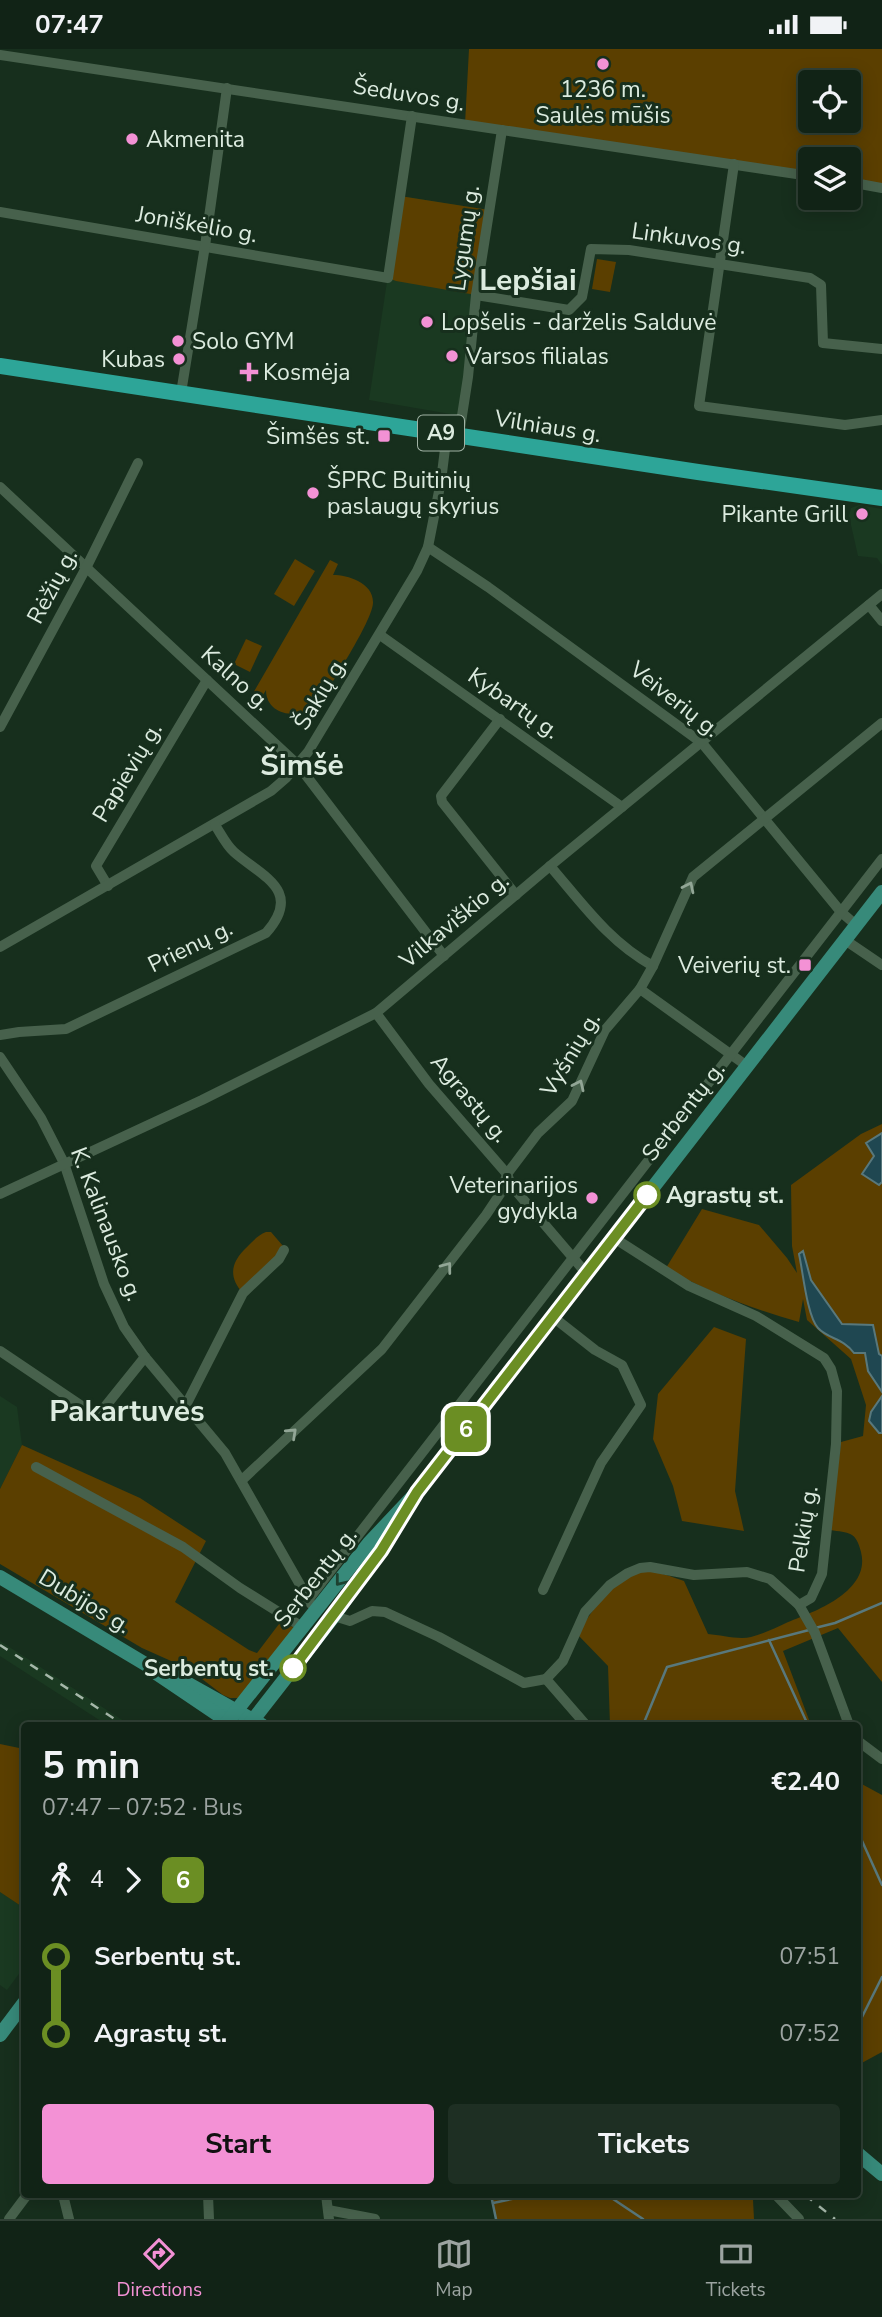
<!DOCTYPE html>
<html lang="en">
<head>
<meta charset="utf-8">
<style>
	body { margin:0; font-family:"Nunito Sans",sans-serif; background:#1e2f23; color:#f1f3f6; height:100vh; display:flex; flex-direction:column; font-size:26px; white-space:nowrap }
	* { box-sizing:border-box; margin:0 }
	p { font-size:23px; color:#9ca4a1 }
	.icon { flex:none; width:38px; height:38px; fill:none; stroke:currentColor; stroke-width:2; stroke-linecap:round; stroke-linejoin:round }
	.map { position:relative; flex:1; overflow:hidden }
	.drawer { position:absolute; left:21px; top:1673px; width:840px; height:476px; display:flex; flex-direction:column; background:#112316; border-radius:7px; box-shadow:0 4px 18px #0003,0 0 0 2px #304035 }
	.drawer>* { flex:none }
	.badge { padding:0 14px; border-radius:10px; font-size:24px; line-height:46px }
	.fabs { position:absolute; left:798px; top:21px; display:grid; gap:14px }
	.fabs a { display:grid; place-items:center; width:63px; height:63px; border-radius:7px; background:#112316; box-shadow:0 4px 18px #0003,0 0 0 2px #304035; font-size:35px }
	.map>.badge { position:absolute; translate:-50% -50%; box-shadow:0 0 0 4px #fff }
	.legs { display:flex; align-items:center; gap:10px; height:77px; padding:0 21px; font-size:23px }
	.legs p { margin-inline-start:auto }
	.headline { display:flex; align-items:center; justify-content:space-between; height:119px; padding:0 21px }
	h1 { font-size:38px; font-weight:700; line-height:52px }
	.cta { display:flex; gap:14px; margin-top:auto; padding:14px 21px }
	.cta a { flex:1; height:80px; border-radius:7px; background:#f391d5; color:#111; font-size:28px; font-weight:700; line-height:80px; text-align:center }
	.cta a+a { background:#1e2f23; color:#f1f3f6 }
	ul { padding:0 21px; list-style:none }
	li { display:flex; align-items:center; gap:24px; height:77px; font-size:26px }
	li i { display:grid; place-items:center; width:10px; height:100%; margin:0 9px; background:currentColor }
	li i::after { content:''; width:18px; height:18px; margin:-9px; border:5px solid; border-radius:50%; background:#112316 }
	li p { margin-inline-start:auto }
	li:first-child i { background:linear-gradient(#0000 50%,currentColor 0) }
	li:last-child i { background:linear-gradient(currentColor 50%,#0000 0) }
	.status { display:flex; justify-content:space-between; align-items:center; height:49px; padding:0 35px; background:#112316; direction:ltr }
	.status svg { height:19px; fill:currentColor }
	.menu { display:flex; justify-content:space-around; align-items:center; height:98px; border-top:2px solid #304035; background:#112316; font-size:19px; color:#9ca4a1 }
	.menu a { display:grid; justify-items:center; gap:4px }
	.menu .selected { color:#f391d5 }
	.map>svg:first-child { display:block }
	.built { fill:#1a3921 }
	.green { fill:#5b3f00; fill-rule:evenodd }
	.water { fill:#1f4751; stroke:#58787c; stroke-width:2 }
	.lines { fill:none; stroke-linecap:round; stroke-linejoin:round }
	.stream { stroke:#58787c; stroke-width:2.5 }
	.minor { stroke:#47614c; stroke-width:10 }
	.major { stroke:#378a7a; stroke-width:14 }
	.highway { stroke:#2da598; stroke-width:16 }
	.rail { stroke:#a5b7a9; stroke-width:2.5; stroke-dasharray:9 9; stroke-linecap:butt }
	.oneway { stroke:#92a696 }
	.oneway2 { stroke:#1d4130 }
	.line-1-casing { stroke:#fff; stroke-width:16 }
	.line-1 { stroke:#6b8e23; stroke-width:10 }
	.poi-dot { fill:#f391d5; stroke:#172f1d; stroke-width:2.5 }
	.stop-1-dot { fill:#fff; stroke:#6b8e23; stroke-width:3.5 }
	.labels { text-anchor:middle; stroke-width:6; stroke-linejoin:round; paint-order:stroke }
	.shield { fill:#172f1d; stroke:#a1b3a5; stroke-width:2 }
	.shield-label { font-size:21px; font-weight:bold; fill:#dcebdf }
	.poi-label { font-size:23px; fill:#dcebdf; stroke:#172f1d; text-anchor:start }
	.street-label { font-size:23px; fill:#dcebdf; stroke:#172f1d }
	.stop-label { font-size:23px; font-weight:bold; fill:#dcebdf; stroke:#172f1d; text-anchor:start }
	.district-label { font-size:30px; font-weight:bold; fill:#dcebdf; stroke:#172f1d }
</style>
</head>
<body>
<div class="status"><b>07:47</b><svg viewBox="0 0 49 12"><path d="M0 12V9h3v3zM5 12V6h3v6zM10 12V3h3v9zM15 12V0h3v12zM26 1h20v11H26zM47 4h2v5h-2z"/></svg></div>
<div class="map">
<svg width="882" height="2170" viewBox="0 0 882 2170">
	<rect width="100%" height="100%" fill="#172f1d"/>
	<!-- built -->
	<g class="built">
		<path d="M400 147 489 161 462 367 369 351Z"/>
		<path d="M859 456 882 460V516L877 509 858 507 849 467 851 459Z"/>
		<path d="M0 1347 17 1358 22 1396 0 1440Z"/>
		<path d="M0 1592 130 1676H107L0 1607Z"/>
		<path d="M0 1843 24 1859V1918L7 1941 0 1936Z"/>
	</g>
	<!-- green -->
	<g class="green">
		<path d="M469 0H882V139L849 133V110H810V127L465 75ZM810 33H849V72H810Z"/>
		<path d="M400 147 489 161 476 246 396 232 388 229Z"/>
		<path d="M597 210 616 213 610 243 592 240Z"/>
		<path d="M295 510 315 522 294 557 274 545Z"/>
		<path d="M330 511 338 515 333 526C348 526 374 534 373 554 372 573 330 636 319 656 302 671 266 668 266 641L260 651 252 646Z"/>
		<path d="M246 590 262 597 250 623 234 615Z"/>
		<path d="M882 1075V1084L866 1094 874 1107 878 1136 882 1133V1307L879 1305 873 1276 842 1275 811 1231 803 1203 799 1206 808 1257 818 1279 865 1303 868 1322 882 1343V1347L871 1363 879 1384H882V1633L838 1579 783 1602 811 1676H610L608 1617 578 1586C589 1564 614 1529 640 1523 653 1520 671 1528 684 1532L708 1585C721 1586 739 1591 751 1588 763 1585 775 1579 786 1574 814 1563 871 1543 861 1503 856 1482 849 1484 830 1481L841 1393 863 1387 866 1356 851 1310 807 1271 803 1250 799 1273C753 1260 707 1243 666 1219L702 1160 759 1176 787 1209 797 1224 792 1197 791 1136 861 1085Z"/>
		<path d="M266 1183H271L283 1197 284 1201 243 1244C227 1227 232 1212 247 1198 253 1192 258 1186 266 1183Z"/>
		<path d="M714 1278 746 1290 735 1442 744 1482 682 1472 673 1437 653 1390 658 1345Z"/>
		<path d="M22 1396 140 1449 206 1492 175 1553 249 1601 257 1604 282 1571 297 1581 240 1649H230L223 1646 189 1620 142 1599 0 1515V1440Z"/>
		<path d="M0 1695 24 1700V1859L0 1843Z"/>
		<path d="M858 1733 882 1746V2003L858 2016Z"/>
		<path d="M491 2146H745L753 2151 754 2170H496Z"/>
	</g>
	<!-- water -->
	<g class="water">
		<path d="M882 1084V1133L879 1136 862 1125 874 1107 866 1094Z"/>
		<path d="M803 1202 811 1231 842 1275 873 1276 879 1305 882 1307V1343L868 1322 865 1304H854C843 1289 828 1290 818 1279 807 1267 803 1223 799 1205Z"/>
		<path d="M882 1347V1384H879L869 1372 871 1363Z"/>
	</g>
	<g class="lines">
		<!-- stream -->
		<g class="stream">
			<path d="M815 1579 835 1574 882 1554"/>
			<path d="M769 1591 808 1676"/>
			<path d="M643 1676 667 1618 809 1581"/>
			<path d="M858 1783 882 1836"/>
			<path d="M858 1976 882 1928"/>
			<path d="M491 2146 496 2170"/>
			<path d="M607 2146 643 2170"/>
			<path d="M493 2154 531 2146"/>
		</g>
		<!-- minor -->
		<g class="minor">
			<path d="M0 6 810 127"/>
			<path d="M734 115 699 357 845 376 882 371"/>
			<path d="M849 133 882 139"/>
			<path d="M0 163 388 229 412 67"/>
			<path d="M476 246 569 261 582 248 591 200 629 201 810 229 821 236 823 294 882 300"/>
			<path d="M181 344 205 197 227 39"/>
			<path d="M459 386 468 328 476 246 502 81"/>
			<path d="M0 438 298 716 444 907"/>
			<path d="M428 498 488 538 702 694 841 863 856 876"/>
			<path d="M869 556 882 572"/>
			<path d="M380 586 622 758"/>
			<path d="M500 670 441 747 442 753 516 846"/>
			<path d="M0 678 86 519 138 414"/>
			<path d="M550 817C582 854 609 893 653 917"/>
			<path d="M108 837 96 817 207 631"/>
			<path d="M845 891 882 916"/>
			<path d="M0 898 271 742 286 729 308 703 417 522 428 498 441 432 447 384"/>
			<path d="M640 940 747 1017"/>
			<path d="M376 964 429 1035 507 1125 511 1136 586 1224"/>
			<path d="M0 986 19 983 66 980 266 884C304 841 261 827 234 803 226 796 221 785 215 776"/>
			<path d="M0 1008 41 1069 64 1114 104 1235 124 1278 145 1308 225 1404 311 1555"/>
			<path d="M0 1145 202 1051 376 964 550 817 882 545"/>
			<path d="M0 1302 89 1362H99L104 1359 145 1308"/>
			<path d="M186 1356 243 1244 279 1210 284 1201"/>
			<path d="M36 1418 183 1498 240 1539 304 1579"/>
			<path d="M242 1431 382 1300 486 1166 502 1142 507 1125 538 1084 572 1052 605 981 640 940 653 917 693 828 882 674"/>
			<path d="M543 1541 601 1414 641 1356 622 1316 595 1301 553 1268"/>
			<path d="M308 1551 882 810"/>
			<path d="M799 1556 815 1584 849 1676"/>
			<path d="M334 1567 350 1572 372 1562 385 1563 439 1588 524 1634 546 1630"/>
			<path d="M586 1676 546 1630 563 1612 585 1563 610 1536 628 1524 640 1519 650 1518 694 1526 747 1523 770 1530 799 1556 811 1549 822 1525 836 1395 837 1342 831 1320 824 1309 756 1267 689 1237 614 1189"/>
			<path d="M858 1692 882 1710"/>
			<path d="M63 2146 69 2170"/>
			<path d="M208 2146 209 2170"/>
			<path d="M326 2146 329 2170"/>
			<path d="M776 2146 799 2170"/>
			<path d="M328 2161 375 2170"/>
			<path d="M9 2170 27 2146"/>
		</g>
		<!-- major -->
		<g class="major">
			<path d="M0 1528 147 1616 169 1624 262 1676"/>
			<path d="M156 1624 233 1676"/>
			<path d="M225 1676 369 1494 417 1443 882 843"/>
			<path d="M249 1676 334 1567 400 1471"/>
			<path d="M0 1986 24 1954"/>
			<path d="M858 2105 882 2125"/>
		</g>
		<!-- highway -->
		<path class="highway" d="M0 317 698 423 882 449"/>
		<!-- rail -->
		<g class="rail">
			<path d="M0 1596 124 1676"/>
			<path d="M805 2146 835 2170"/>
		</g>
	</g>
	<!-- one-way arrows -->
	<defs><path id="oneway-chevron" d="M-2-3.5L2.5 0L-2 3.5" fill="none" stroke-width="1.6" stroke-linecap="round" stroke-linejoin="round" transform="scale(1.75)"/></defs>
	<g class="oneway">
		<use href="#oneway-chevron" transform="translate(689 838) rotate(-64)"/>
		<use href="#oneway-chevron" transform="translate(579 1036) rotate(-65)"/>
		<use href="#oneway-chevron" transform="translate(447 1218) rotate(-53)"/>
		<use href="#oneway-chevron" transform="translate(292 1384) rotate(-43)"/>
	</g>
	<use class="oneway2" href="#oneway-chevron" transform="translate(340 1532) rotate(128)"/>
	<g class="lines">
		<!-- line-1 casing -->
		<g class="line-1-casing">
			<path id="line-1" d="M293 1619 381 1502 417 1443 647 1146"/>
		</g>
		<!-- line-1 -->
		<use href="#line-1" class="line-1"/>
	</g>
	<!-- markers -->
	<g class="poi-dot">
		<circle cx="603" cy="15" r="7"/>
		<circle cx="132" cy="90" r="7"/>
		<circle cx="427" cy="273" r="7"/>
		<circle cx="178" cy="292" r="7"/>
		<circle cx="452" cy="307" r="7"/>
		<circle cx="179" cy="310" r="7"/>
		<path d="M245.5 312.5h7v7h7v7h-7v7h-7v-7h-7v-7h7z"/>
		<rect x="377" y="380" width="14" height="14" rx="3.5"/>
		<circle cx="313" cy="444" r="7"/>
		<circle cx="862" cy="465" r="7"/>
		<rect x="798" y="909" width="14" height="14" rx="3.5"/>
		<circle cx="592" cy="1149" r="7"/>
	</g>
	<g class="stop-1-dot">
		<circle cx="647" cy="1146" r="12"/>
		<circle cx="293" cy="1619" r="12"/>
	</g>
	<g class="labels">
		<!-- shield labels -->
		<rect class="shield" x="418" y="366.5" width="46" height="35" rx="5"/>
		<g class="shield-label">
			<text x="441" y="391">A9</text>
		</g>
		<!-- poi labels -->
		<g class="poi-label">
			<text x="603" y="48" text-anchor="middle">1236 m.<tspan x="603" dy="26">Saulės mūšis</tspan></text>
			<text x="146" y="98">Akmenita</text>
			<text x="441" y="281">Lopšelis - darželis Salduvė</text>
			<text x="192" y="300">Solo GYM</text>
			<text x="466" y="315">Varsos filialas</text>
			<text x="165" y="318" text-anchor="end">Kubas</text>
			<text x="263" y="331">Kosmėja</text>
			<text x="370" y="395" text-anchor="end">Šimšės st.</text>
			<text x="327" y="439">ŠPRC Buitinių<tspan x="327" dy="26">paslaugų skyrius</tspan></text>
			<text x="848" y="473" text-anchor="end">Pikante Grill</text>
			<text x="791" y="924" text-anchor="end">Veiverių st.</text>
			<text x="578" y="1144" text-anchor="end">Veterinarijos<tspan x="578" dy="26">gydykla</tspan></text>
		</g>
		<!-- street labels -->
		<g class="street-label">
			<text transform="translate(409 45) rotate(9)" y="8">Šeduvos g.</text>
			<text transform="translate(197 175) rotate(10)" y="8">Joniškėlio g.</text>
			<text transform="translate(464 189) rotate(-82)" y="8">Lygumų g.</text>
			<text transform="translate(689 189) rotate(8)" y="8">Linkuvos g.</text>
			<text transform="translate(548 377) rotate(9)" y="8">Vilniaus g.</text>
			<text transform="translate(52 537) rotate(-62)" y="8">Rėžių g.</text>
			<text transform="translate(236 629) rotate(42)" y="8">Kalno g.</text>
			<text transform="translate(320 644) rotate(-59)" y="8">Šakių g.</text>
			<text transform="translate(675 650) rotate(38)" y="8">Veiverių g.</text>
			<text transform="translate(514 654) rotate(35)" y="8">Kybartų g.</text>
			<text transform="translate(127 723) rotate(-59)" y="8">Papievių g.</text>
			<text transform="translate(454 871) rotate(-40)" y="8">Vilkaviškio g.</text>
			<text transform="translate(190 897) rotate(-26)" y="8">Prienų g.</text>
			<text transform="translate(570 1005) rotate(-59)" y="8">Vyšnių g.</text>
			<text transform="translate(470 1049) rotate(50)" y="8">Agrastų g.</text>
			<text transform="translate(683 1062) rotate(-52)" y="8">Serbentų g.</text>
			<text transform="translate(107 1175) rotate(69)" y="8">K. Kalinausko g.</text>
			<text transform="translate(803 1480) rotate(-81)" y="8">Pelkių g.</text>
			<text transform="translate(315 1528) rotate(-52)" y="8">Serbentų g.</text>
			<text transform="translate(85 1552) rotate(31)" y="8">Dubijos g.</text>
		</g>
		<!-- stop labels -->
		<g class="stop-label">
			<text x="666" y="1154">Agrastų st.</text>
			<text x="274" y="1627" text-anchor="end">Serbentų st.</text>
		</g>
		<!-- district labels -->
		<g class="district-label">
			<text x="528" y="241">Lepšiai</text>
			<text x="302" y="726">Šimšė</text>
			<text x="127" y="1372">Pakartuvės</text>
		</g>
	</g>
</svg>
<div class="fabs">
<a><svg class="icon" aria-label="locate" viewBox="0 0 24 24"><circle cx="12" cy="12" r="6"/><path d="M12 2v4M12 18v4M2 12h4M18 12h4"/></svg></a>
<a><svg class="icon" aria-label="layers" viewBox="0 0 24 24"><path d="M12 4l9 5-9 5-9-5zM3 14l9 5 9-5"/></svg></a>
</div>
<b class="badge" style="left:466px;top:1380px;background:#6b8e23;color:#fff">6</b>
<section class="drawer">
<div class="headline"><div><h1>5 min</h1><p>07:47 – 07:52 · Bus</p></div><b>€2.40</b></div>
<div class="legs"><svg class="icon" aria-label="walk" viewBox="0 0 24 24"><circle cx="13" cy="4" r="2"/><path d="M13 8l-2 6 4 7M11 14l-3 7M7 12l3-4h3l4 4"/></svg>4<svg class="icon" aria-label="forward" viewBox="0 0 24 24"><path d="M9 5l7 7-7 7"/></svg><b class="badge" style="background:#6b8e23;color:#fff">6</b></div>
<ul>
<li><i style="color:#6b8e23"></i><b>Serbentų st.</b><p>07:51</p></li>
<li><i style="color:#6b8e23"></i><b>Agrastų st.</b><p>07:52</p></li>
</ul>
<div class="cta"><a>Start</a><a>Tickets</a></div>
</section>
</div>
<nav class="menu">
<a class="selected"><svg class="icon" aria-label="directions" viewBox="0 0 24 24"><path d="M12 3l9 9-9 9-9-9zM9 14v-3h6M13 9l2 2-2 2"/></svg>Directions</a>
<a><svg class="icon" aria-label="map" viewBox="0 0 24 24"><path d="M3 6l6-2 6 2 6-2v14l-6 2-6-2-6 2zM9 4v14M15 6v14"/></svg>Map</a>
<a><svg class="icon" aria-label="tickets" viewBox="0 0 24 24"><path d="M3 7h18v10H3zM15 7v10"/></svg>Tickets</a>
</nav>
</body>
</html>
